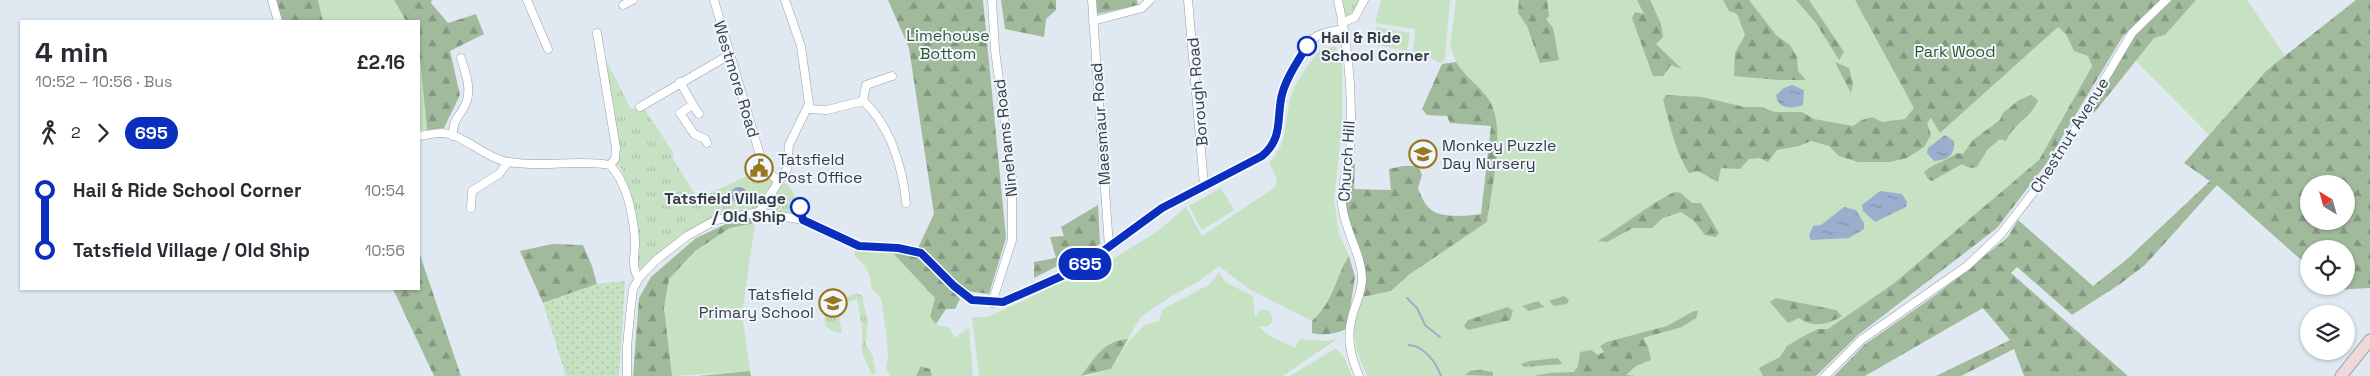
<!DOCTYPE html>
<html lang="en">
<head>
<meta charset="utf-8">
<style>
	body { margin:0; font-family:"Space Grotesk",sans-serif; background:#f7f7f7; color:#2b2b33; height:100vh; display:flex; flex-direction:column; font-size:19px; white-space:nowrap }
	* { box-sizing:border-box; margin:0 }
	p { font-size:16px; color:#7c7c81 }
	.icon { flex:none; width:28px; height:28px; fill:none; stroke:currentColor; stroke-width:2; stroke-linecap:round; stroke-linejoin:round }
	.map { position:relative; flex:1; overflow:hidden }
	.details { position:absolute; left:20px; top:20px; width:400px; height:270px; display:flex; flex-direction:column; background:#fff; border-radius:0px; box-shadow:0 1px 4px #0004 }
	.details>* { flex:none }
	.badge { padding:0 10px; border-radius:16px; font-size:18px; line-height:32px }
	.needle { width:32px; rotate:323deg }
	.tools { position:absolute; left:2300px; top:175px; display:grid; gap:10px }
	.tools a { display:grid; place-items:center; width:55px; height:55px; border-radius:50%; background:#fff; box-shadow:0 1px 4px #0004; font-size:25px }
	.map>.badge { position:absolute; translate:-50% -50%; box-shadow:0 0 0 2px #fff }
	.legs { display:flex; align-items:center; gap:8px; height:55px; padding:0 15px; font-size:16px }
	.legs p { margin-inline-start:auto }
	.headline { display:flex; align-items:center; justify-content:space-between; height:85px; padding:0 15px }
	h1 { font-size:28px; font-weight:600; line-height:38px }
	ul { padding:0 15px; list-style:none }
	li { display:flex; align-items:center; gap:18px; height:60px; font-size:19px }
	li i { display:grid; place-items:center; width:8px; height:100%; margin:0 6px; background:currentColor }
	li i::after { content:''; width:12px; height:12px; margin:-6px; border:4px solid; border-radius:50%; background:#fff }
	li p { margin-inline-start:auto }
	li:first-child i { background:linear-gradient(#0000 50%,currentColor 0) }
	li:last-child i { background:linear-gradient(currentColor 50%,#0000 0) }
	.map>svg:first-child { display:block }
	.grass { fill:#c7e1c3 }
	.forest { fill:url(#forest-firs); fill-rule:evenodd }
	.park { fill:url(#park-tufts) }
	.garden { fill:url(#garden-dots) }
	.water { fill:url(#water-ripples) }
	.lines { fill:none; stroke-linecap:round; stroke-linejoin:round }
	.stream { stroke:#9baecd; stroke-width:2 }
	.street-casing { stroke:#969fa8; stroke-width:9 }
	.secondary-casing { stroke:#969fa8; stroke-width:13 }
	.street { stroke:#fff; stroke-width:8 }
	.secondary { stroke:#efd8d9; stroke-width:11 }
	.line-1-casing { stroke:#fff; stroke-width:11 }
	.line-1 { stroke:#0a2ebe; stroke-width:8 }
	.stop-1-dot { fill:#fff; stroke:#0a2ebe; stroke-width:2.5 }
	.labels { text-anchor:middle; stroke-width:4; stroke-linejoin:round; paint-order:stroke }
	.park-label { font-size:16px; fill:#32572c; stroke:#eff6fe }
	.stop-label { font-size:16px; font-weight:bold; fill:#393d40; stroke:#eff6fe; text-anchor:start }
	.street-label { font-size:16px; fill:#393d40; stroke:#eff6fe }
	.poi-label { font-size:16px; fill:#393d40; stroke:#eff6fe; text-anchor:start }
</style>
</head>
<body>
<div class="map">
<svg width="2370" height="376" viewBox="0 0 2370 376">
	<defs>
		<pattern id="forest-firs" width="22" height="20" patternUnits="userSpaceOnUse" patternTransform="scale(1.25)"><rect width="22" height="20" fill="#a1ba9c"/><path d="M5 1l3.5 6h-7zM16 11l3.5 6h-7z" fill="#849881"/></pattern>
		<pattern id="park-tufts" width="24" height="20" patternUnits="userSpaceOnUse" patternTransform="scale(1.25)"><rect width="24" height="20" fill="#c7e1c3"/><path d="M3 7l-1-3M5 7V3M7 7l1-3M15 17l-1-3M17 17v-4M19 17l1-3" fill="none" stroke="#acc2a9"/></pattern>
		<pattern id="garden-dots" width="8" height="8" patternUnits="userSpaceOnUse" patternTransform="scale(1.25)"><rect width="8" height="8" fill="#c7e1c3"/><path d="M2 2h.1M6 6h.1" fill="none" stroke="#acc2a9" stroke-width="1.8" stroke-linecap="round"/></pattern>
		<pattern id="water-ripples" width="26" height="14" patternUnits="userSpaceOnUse" patternTransform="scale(1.25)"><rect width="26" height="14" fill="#9baecd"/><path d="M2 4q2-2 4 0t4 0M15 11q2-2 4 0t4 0" fill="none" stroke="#7f8fa8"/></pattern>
	</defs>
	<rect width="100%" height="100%" fill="#e0e9f2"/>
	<!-- grass -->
	<g class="grass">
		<path d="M318 0H394L406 21H323Z"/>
		<path d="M1381 0H1450L1445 60 1440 63 1427 56 1413 54 1415 29 1375 23Z"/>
		<path d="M1456 0H1867L1940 133 2087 0 2102 47 2039 160 1893 284 1763 376H1367C1352 341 1350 334 1362 297L1391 291 1410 274 1487 222 1497 125 1476 85 1463 74 1456 62 1450 45Z"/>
		<path d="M2196 0H2247L2285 56 2267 70 2209 135 2135 60 2154 38 2165 35Z"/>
		<path d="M1376 27 1410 33 1407 51 1373 44Z"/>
		<path d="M419 46 421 50 427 130H419Z"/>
		<path d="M1336 47 1342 65V128L1334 200 1339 233 1349 256C1334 279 1335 300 1312 321L1249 289 1219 266 1198 282 1173 295 1152 309 1140 318 1128 339C1103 341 1095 358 1081 376H979L972 317H988L1097 266 1105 264 1158 231 1186 207 1202 236 1275 187 1277 179 1269 163C1292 140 1282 118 1293 91 1299 77 1310 63 1319 51L1323 48Z"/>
		<path d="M1221 188 1234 210 1202 230 1189 206Z"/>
		<path d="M755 223 742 314 750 371 672 376 664 308 669 279 695 251 730 228Z"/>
		<path d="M856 248 891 251 935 298 930 317 937 325 950 328 954 338 969 328 973 376H932L930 369 922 366 916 376H890L886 369 888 358 886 332 881 298 872 290 870 276 864 265 854 255Z"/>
		<path d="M1219 272 1225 282 1253 296 1256 323C1254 314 1260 305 1270 312 1274 317 1273 323 1267 327L1258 326 1268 335 1295 348 1300 339 1326 341 1337 339 1283 376H1088L1111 369 1127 343 1145 325 1159 321 1162 310 1210 284Z"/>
		<path d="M1336 348 1344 357 1352 376H1290Z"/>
	</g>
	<!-- forest -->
	<g class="forest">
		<path d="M276 0H318L323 21H282Z"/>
		<path d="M394 0H432L431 3 448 23 476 14 484 34 450 51 460 95 444 128 427 130 419 46V21H406Z"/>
		<path d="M888 0H983L1006 238 989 294 966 291 928 254 918 248 934 214 909 48Z"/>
		<path d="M1001 0H1056V10L1046 19 1044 37 1005 29Z"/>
		<path d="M1096 0H1137L1138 5 1097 14Z"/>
		<path d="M1519 0H1547L1549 16 1546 19 1553 28 1559 60 1540 63 1527 26 1518 13Z"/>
		<path d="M1637 0H1650L1661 24 1663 37 1656 44 1682 69 1671 65 1663 76H1653L1632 18 1635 12 1644 14Z"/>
		<path d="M1723 0H1749L1776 35 1790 45 1797 57 1798 71 1806 80H1778L1734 76 1735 53 1745 35 1737 14 1729 11Z"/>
		<path d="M1796 0H1809L1844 52 1839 60 1816 23Z"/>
		<path d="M1855 0H2160L2123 36 2046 164 1997 228 1858 335 1816 376H1763L1759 368 1780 357 1787 346 1800 338 1818 329H1828L1893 284 2039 160 2092 66 2088 56 2074 51 2066 34 2058 27 1940 133 1931 118 1927 123 1931 135 1924 147 1907 158 1890 162H1858L1839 156 1829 146 1811 141 1799 146 1777 150 1768 162 1759 158 1749 159 1740 169 1721 168 1718 182 1698 171 1689 173C1675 152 1670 124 1663 100L1666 95 1702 97 1744 107H1761L1775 112H1802L1814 119 1853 126 1862 120 1872 117 1882 122 1905 119 1914 108Z"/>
		<path d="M2172 0H2196L2165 35 2154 38 2094 113 2091 107 2135 36Z"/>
		<path d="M2356 0H2370V288L2334 290 2330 286H2346V249H2309V267L2217 185 2145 265 2120 284 2072 315 2017 267 2011 273 2128 376H2024L2014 349 1961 376H1936L2010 340 1983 308 1865 376H1834L1864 345 1937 294 2008 237 2018 220 2093 286 2125 261 2210 181 2184 163 2267 70ZM2309 184H2346V221H2309Z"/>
		<path d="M1456 62C1465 77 1480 86 1489 100 1507 128 1491 190 1487 222L1410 274 1391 291 1362 297 1363 292 1343 208 1349 164H1355L1354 189 1391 190 1389 169 1403 166H1418L1422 175 1418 188C1421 196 1425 206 1433 211 1443 218 1469 216 1481 214L1491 126 1450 123 1447 116 1427 115 1422 109 1442 64Z"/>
		<path d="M1835 62 1849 68 1853 83 1851 93Z"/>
		<path d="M2031 95 2038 100C2032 117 2014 123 2006 141L2000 139 1987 150 1977 167 1970 168 1962 164 1932 181 1928 179 1924 172C1934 163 1946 161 1957 153L1963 154 1973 140 2000 120 2003 113 2019 100Z"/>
		<path d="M1674 192 1681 193 1692 203H1701L1719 233 1716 237 1705 235 1693 220 1681 212 1663 218 1652 228H1633L1607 242 1598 241C1624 225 1647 206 1674 192Z"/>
		<path d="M1098 205 1100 244 1034 278V262L1056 258 1050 237 1064 236 1061 227Z"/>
		<path d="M756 215 755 223 730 228 695 251 669 279 664 308 672 376H633L639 298 651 277 696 238 726 224Z"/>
		<path d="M553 244 583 245 592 266 597 284 543 303 520 251Z"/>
		<path d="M891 251 920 256 960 299 955 309H946L936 324 930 317 935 298Z"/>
		<path d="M419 252 461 376H434L393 289H419Z"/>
		<path d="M1349 256 1355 277 1347 328C1339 334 1321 336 1312 333V321C1335 300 1334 279 1349 256Z"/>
		<path d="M1564 296 1569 300 1567 304 1554 306 1549 301Z"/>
		<path d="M1776 298 1836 310 1842 316C1827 325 1814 328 1799 318L1788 323 1770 302Z"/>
		<path d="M1538 301 1544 307 1529 311 1522 306Z"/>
		<path d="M1508 307 1513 311 1510 320 1468 330 1464 326 1468 320Z"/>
		<path d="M1694 311H1698L1696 318 1682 327 1643 338 1648 347 1651 360 1636 366 1626 375 1636 376H1533L1550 373 1574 372 1578 366 1580 352 1591 350 1598 355 1604 352 1600 346 1607 342 1667 326Z"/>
		<path d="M1128 339 1111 369 1081 376C1095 358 1103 341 1128 339Z"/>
		<path d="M1558 358 1562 364 1524 367 1521 364 1529 361Z"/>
		<path d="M921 366 930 369 932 376H916Z"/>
		<path d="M1481 370 1493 372V376L1465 375 1470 371Z"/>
		<path d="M750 371 751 376H698Z"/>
	</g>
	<!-- park -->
	<g class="park">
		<path d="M1340 0H1360L1353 14 1344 19Z"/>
		<path d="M607 62 631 109 644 108 674 154 672 157 698 199 747 176 764 173 773 180 765 206 725 214 699 224 641 269 637 267 625 181 621 168 613 161 616 148 603 63Z"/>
		<path d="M785 183C793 188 797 202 797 211L790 214 779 212 775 209 778 187Z"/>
		<path d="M856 293 863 296V302L868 320 866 344 872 355 876 372 872 375 862 353V326L857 299 848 302 849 306H846L845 302 837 304 842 333C832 333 826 329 824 319 829 305 843 298 856 293Z"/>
	</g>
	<!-- garden -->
	<path class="garden" d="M625 281 619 376H566L543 303 597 284Z"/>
	<!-- water -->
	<g class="water">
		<path d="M1792 85 1804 90 1803 105C1792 109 1778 110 1776 95L1784 88Z"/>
		<path d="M1945 135 1954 141C1955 156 1947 160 1934 161L1927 153 1928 148Z"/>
		<circle cx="739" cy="195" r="8"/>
		<path d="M1880 191 1902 194 1907 202 1906 207 1875 222 1863 211 1862 205Z"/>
		<path d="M1844 207 1856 210 1864 223V229L1849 238 1811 240 1809 236 1813 226 1821 225Z"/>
	</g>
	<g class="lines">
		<!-- stream -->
		<g class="stream">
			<path d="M1407 298 1417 308 1425 325 1440 337"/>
			<path d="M1409 345C1424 346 1436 362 1441 376"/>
		</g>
		<!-- street casing -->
		<g class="street-casing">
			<g id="street">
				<path d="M272 0 278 21"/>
				<path d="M527 0 548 49"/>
				<path d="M714 0 760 155 765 169 778 181"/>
				<path d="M992 0 995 50 1012 176V240L992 303"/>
				<path d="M1092 0 1109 247"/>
				<path d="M1188 0 1204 185"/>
				<path d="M1338 0C1349 48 1353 102 1350 151 1348 169 1341 186 1342 204 1344 230 1361 252 1362 277 1363 291 1355 304 1352 317 1346 338 1351 357 1359 376"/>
				<path d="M623 5 633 0"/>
				<path d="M1093 21 1142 8 1150 0"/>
				<path d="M1342 23 1355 17 1364 0"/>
				<path d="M597 33 616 148 615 159 610 165"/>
				<path d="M892 76 866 85 863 101C890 125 903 168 906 203"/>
				<path d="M680 82 693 105 680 113 694 134 705 139 707 143"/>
				<path d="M693 105 699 114"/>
				<path d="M640 107 729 55"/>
				<path d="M808 109 827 110 863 101"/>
				<path d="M419 136C426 135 435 133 442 133 464 134 486 159 509 162 543 168 578 159 610 165 627 183 633 215 635 239 636 251 630 268 639 278"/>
				<path d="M453 136C453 116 460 118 466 103 472 88 465 72 461 58"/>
				<path d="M471 208 472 191 499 174 508 162"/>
				<path d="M759 212 787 169 789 145 809 104 801 46 785 0"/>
				<path d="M627 376V346L631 305 633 289 639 278 655 261 687 236 716 220 759 212 803 220 859 246 898 248 921 253 953 286 972 300 1003 302 1080 268 1162 208 1262 156C1280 141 1278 121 1281 99 1283 87 1304 45 1314 38 1322 32 1334 31 1343 29"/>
				<path d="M1825 376 1861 340 1967 266 2001 234 2052 168 2132 33 2166 0"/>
			</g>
		</g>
		<!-- secondary casing -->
		<g class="secondary-casing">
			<path id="secondary" d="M2341 376 2370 340"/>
		</g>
		<!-- street -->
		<use href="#street" class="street"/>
		<!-- secondary -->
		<use href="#secondary" class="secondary"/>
	</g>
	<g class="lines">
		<!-- line-1 casing -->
		<g class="line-1-casing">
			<path id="line-1" d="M800 207 803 220 859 246 898 248 921 253 954 286 972 300 1003 302 1080 268 1162 208 1262 156C1282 139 1277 122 1281 99 1284 81 1298 61 1307 46"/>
		</g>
		<!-- line-1 -->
		<use href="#line-1" class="line-1"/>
	</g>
	<!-- icons -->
	<defs>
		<g id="school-ring" transform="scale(1.4375)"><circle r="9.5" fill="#eff6fe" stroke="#97761e" stroke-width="1.5"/><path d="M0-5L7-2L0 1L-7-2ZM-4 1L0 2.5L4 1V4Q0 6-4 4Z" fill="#97761e"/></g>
		<g id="civic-ring" transform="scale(1.4375)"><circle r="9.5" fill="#eff6fe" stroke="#97761e" stroke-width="1.5"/><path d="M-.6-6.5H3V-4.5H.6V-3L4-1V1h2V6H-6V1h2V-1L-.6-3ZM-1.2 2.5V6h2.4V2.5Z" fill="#97761e"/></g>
	</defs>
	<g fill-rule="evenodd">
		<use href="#school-ring" x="1423" y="154"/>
		<use href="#civic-ring" x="759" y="168"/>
		<use href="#school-ring" x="833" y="303"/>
	</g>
	<!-- markers -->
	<g class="stop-1-dot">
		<circle cx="1307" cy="46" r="9"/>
		<circle cx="800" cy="207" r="9"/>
	</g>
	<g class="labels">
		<!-- park labels -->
		<g class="park-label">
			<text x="948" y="41">Limehouse<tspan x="948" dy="18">Bottom</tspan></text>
			<text x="1955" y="57">Park Wood</text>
		</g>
		<!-- stop labels -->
		<g class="stop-label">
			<text x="1321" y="43">Hail &amp; Ride<tspan x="1321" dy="18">School Corner</tspan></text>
			<text x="786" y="204" text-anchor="end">Tatsfield Village<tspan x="786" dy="18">/ Old Ship</tspan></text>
		</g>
		<!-- street labels -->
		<g class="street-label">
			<text transform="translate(737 79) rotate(73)" y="6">Westmore Road</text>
			<text transform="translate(1197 92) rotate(-95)" y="6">Borough Road</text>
			<text transform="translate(1100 124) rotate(-94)" y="6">Maesmaur Road</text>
			<text transform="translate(2069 135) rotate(-58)" y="6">Chestnut Avenue</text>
			<text transform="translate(1005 138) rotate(-96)" y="6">Ninehams Road</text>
			<text transform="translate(1346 161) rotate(-86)" y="6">Church Hill</text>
		</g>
		<!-- poi labels -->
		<g class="poi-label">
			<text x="1442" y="151">Monkey Puzzle<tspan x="1442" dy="18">Day Nursery</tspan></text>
			<text x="778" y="165">Tatsfield<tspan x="778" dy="18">Post Office</tspan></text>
			<text x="814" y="300" text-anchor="end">Tatsfield<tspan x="814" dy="18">Primary School</tspan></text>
		</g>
	</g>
</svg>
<div class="tools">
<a><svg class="needle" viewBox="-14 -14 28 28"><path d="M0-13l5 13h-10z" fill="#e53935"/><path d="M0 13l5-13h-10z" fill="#7c7c81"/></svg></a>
<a><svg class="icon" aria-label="locate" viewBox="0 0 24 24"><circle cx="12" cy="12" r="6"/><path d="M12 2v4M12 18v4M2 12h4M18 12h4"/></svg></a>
<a><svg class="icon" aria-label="layers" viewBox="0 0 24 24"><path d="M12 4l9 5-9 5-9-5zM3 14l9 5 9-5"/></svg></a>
</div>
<b class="badge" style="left:1085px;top:264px;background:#0a2ebe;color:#fff">695</b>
<section class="details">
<div class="headline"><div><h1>4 min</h1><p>10:52 – 10:56 · Bus</p></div><b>£2.16</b></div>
<div class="legs"><svg class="icon" aria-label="walk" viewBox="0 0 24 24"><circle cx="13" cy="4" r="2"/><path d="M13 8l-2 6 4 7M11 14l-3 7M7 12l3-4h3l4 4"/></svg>2<svg class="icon" aria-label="forward" viewBox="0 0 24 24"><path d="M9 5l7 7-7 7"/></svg><b class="badge" style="background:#0a2ebe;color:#fff">695</b></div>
<ul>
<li><i style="color:#0a2ebe"></i><b>Hail &amp; Ride School Corner</b><p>10:54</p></li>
<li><i style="color:#0a2ebe"></i><b>Tatsfield Village / Old Ship</b><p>10:56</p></li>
</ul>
</section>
</div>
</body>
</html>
